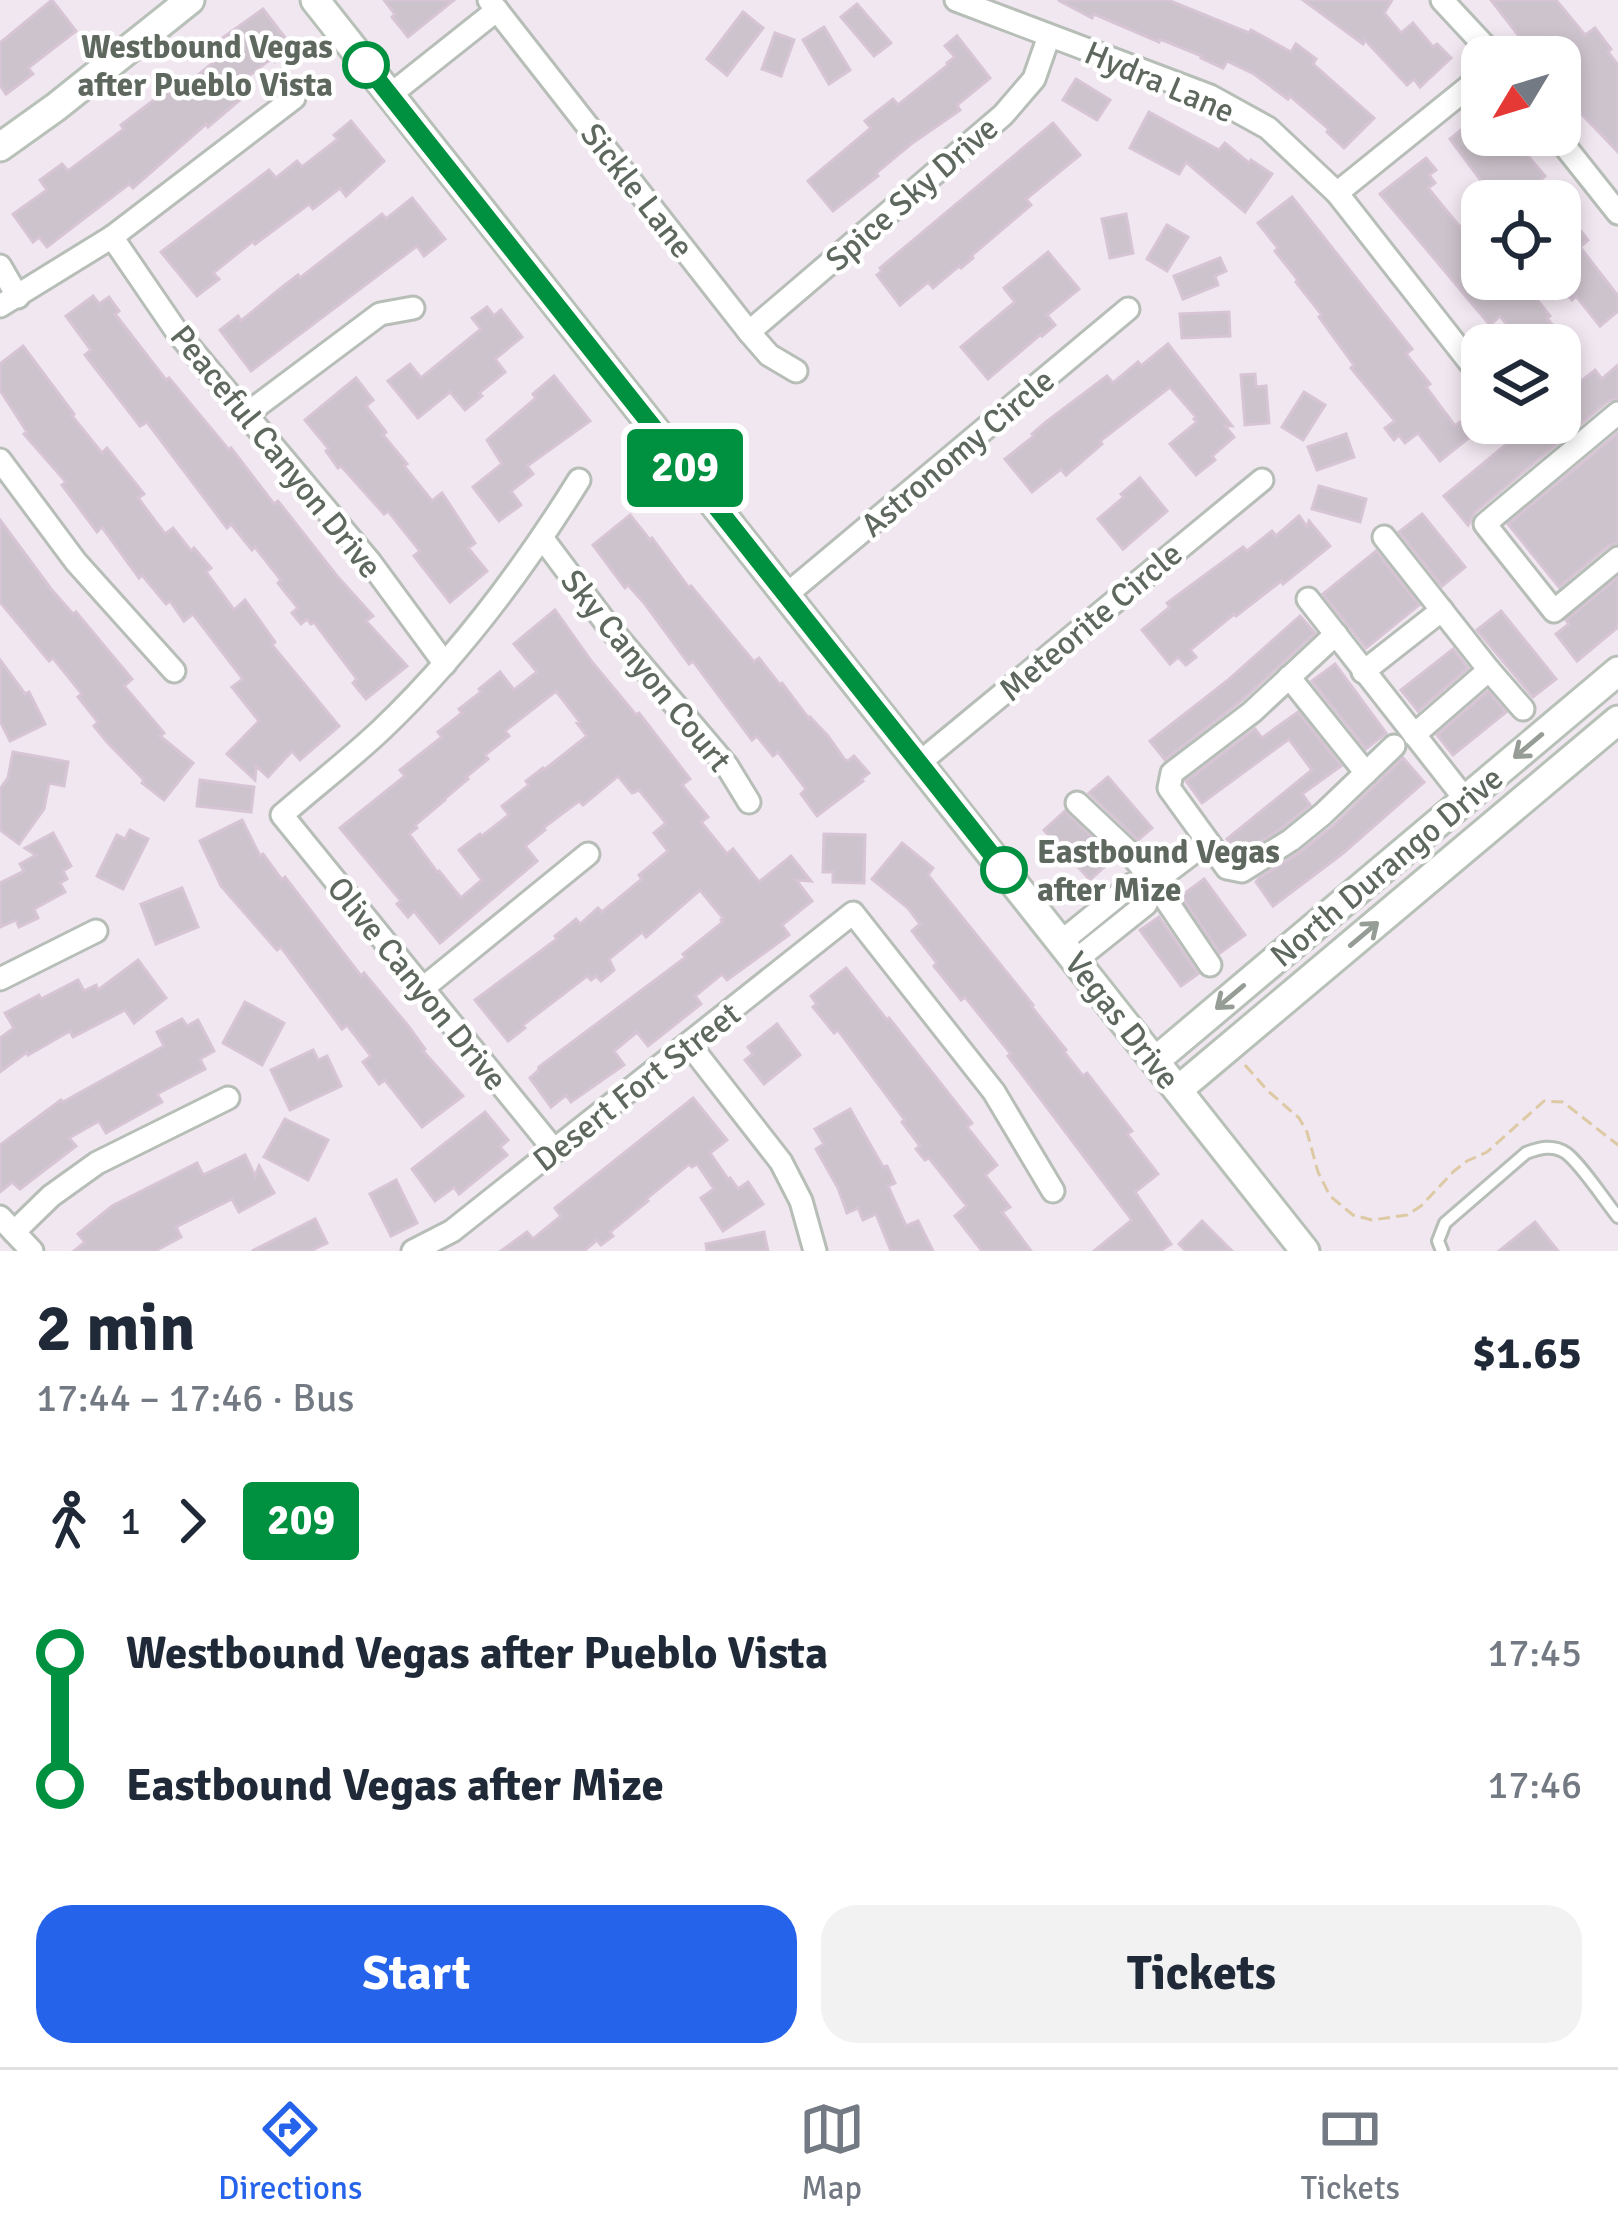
<!DOCTYPE html>
<html lang="en">
<head>
<meta charset="utf-8">
<style>
	body { margin:0; font-family:Signika,sans-serif; background:#f2f2f3; color:#1f2937; height:100vh; display:flex; flex-direction:column; font-size:45px; white-space:nowrap }
	* { box-sizing:border-box; margin:0 }
	p { font-size:39px; color:#747a83 }
	.icon { flex:none; width:66px; height:66px; fill:none; stroke:currentColor; stroke-width:2; stroke-linecap:round; stroke-linejoin:round }
	.map { position:relative; height:1251px; overflow:hidden }
	.side { display:flex; flex-direction:column; background:#fff; flex:1 }
	.side>* { flex:none }
	.badge { padding:0 24px; border-radius:9px; font-size:42px; line-height:78px }
	.needle { width:78px; rotate:232deg }
	.buttons { position:absolute; left:1461px; top:36px; display:grid; gap:24px }
	.buttons a { display:grid; place-items:center; width:120px; height:120px; border-radius:24px; background:#fff; box-shadow:0 6px 18px #0003; font-size:60px }
	.map>.badge { position:absolute; translate:-50% -50%; box-shadow:0 0 0 6px #fff }
	.legs { display:flex; align-items:center; gap:18px; height:132px; padding:0 36px; font-size:39px }
	.legs p { margin-inline-start:auto }
	.head { display:flex; align-items:center; justify-content:space-between; height:204px; padding:0 36px }
	h1 { font-size:66px; font-weight:800; line-height:90px }
	.cta { display:flex; gap:24px; margin-top:auto; padding:24px 36px }
	.cta a { flex:1; height:138px; border-radius:36px; background:#2563eb; color:#fff; font-size:48px; font-weight:800; line-height:138px; text-align:center }
	.cta a+a { background:#f2f2f3; color:#1f2937 }
	ul { padding:0 36px; list-style:none }
	li { display:flex; align-items:center; gap:42px; height:132px; font-size:45px }
	li i { display:grid; place-items:center; width:18px; height:100%; margin:0 15px; background:currentColor }
	li i::after { content:''; width:30px; height:30px; margin:-15px; border:9px solid; border-radius:50%; background:#fff }
	li p { margin-inline-start:auto }
	li:first-child i { background:linear-gradient(#0000 50%,currentColor 0) }
	li:last-child i { background:linear-gradient(currentColor 50%,#0000 0) }
	.dock { display:flex; justify-content:space-around; align-items:center; height:168px; border-top:3px solid #e0e1e3; background:#fff; font-size:33px; color:#747a83 }
	.dock a { display:grid; justify-items:center; gap:6px }
	.dock .selected { color:#2563eb }
	.map>svg:first-child { display:block }
	.building { fill:#cdc3cc; stroke:#d7c5d5; stroke-width:3; fill-rule:evenodd }
	.lines { fill:none; stroke-linecap:round; stroke-linejoin:round }
	.lane-casing { stroke:#b7beb7; stroke-width:16 }
	.street-casing { stroke:#b7beb7; stroke-width:27 }
	.secondary-casing { stroke:#b8c1b8; stroke-width:33 }
	.path { stroke:#ddcaa4; stroke-width:3; stroke-dasharray:12 6; stroke-linecap:butt }
	.lane { stroke:#fff; stroke-width:10 }
	.street { stroke:#fff; stroke-width:21 }
	.secondary { stroke:#fff; stroke-width:27 }
	.oneway { stroke:#969d96 }
	.line-1-casing { stroke:#fff; stroke-width:27 }
	.line-1 { stroke:#009140; stroke-width:18 }
	.stop-1-dot { fill:#fff; stroke:#009140; stroke-width:6 }
	.labels { text-anchor:middle; stroke-width:9; stroke-linejoin:round; paint-order:stroke }
	.stop-label { font-size:33px; font-weight:bold; fill:#5e685e; stroke:#fff; text-anchor:end }
	.street-label { font-size:33px; fill:#5e685e; stroke:#fff }
</style>
</head>
<body>
<div class="map">
<svg width="1618" height="1251" viewBox="0 0 1618 1251">
	<rect width="100%" height="100%" fill="#f1e7f0"/>
	<!-- building -->
	<g class="building">
		<path d="M52 0 76 31 28 68 33 74 6 94 0 85V43Z"/>
		<path d="M384 0H454L408 37 392 17 395 14Z"/>
		<path d="M1058 0H1168L1249 33 1251 30 1291 52 1296 44 1316 59 1313 64 1374 118 1344 148 1327 132 1329 129 1290 96 1288 99 1254 74 1227 61 1223 68 1201 58 1202 56 1160 39 1159 42 1094 14 1092 18Z"/>
		<path d="M1303 0H1392L1384 13 1401 33 1413 23 1433 47 1437 44 1451 58 1420 87 1414 79 1407 85 1365 40 1363 44Z"/>
		<path d="M1491 0H1556L1585 35 1595 28 1611 49 1608 52 1618 65V152L1572 104 1575 102 1560 82V57H1535Z"/>
		<path d="M857 4 891 43 874 56 841 17Z"/>
		<path d="M263 9 293 48 275 62 272 58 241 82 234 88 242 98 208 127 206 124 133 188 129 184 47 247 39 237 33 242 13 214 47 190 40 180 62 164 68 171 124 129 121 125 167 90 172 96 229 50 221 39Z"/>
		<path d="M743 12 763 28 727 75 707 59Z"/>
		<path d="M824 27 850 70 829 84 803 40Z"/>
		<path d="M775 33 794 40 781 76 762 69Z"/>
		<path d="M957 36 990 78 957 105 960 110 911 144 876 173 878 176 833 211 808 181 871 128 865 121 893 99 898 105 948 65 947 63 955 57 945 46Z"/>
		<path d="M1076 79 1110 100 1097 120 1063 100Z"/>
		<path d="M1149 112 1219 150 1225 143 1249 163 1251 160 1272 174 1245 212 1186 162 1179 174 1130 148Z"/>
		<path d="M1482 113V135H1510L1545 176 1540 180 1557 201H1498L1488 190 1450 139Z"/>
		<path d="M351 121 384 161 346 196 340 188 313 209 309 204 255 244 253 241 213 273 219 279 197 296 161 252 269 170 276 178 297 161 302 167 338 139 334 135Z"/>
		<path d="M1053 123 1080 155 1026 199 1031 205 971 256 973 258 961 268 959 266 933 288 928 282 900 305 877 275 882 271 880 268Z"/>
		<path d="M1426 158 1436 170 1429 175 1435 183 1428 188 1460 227 1466 223 1473 232 1482 225V279H1525L1533 289 1530 291 1550 316 1547 318 1568 345H1523L1500 316 1490 325 1380 194Z"/>
		<path d="M1292 197 1412 349 1406 354 1430 384 1426 387 1455 426 1460 422 1471 436 1440 461 1418 433 1405 443 1399 435 1394 440 1385 428 1395 421 1351 368 1354 365 1319 317 1322 315 1296 282 1298 280 1275 251 1278 248 1258 223Z"/>
		<path d="M412 198 445 239 424 256 417 246 251 371 220 330 238 316 241 321 281 288 298 275 300 278 382 214 386 219Z"/>
		<path d="M1560 205 1588 240 1580 247 1618 296V311L1600 326 1576 296 1572 300 1560 285Z"/>
		<path d="M1126 214 1133 253 1110 258 1102 219Z"/>
		<path d="M1167 225 1188 237 1167 271 1147 259Z"/>
		<path d="M1048 252 1079 289 1047 315 1055 325 1042 336 1041 334 988 379 961 347 1015 302 1004 288Z"/>
		<path d="M1220 258 1226 271 1215 276 1218 285 1183 299 1174 276Z"/>
		<path d="M93 296 99 304 109 297 119 311 115 314 166 380 169 378 229 450 231 448 274 504 278 501 337 576 373 616 366 621 407 666 366 699 353 683 357 679 314 622 311 624 307 619 301 624 292 613 298 608 278 583 281 580 255 547 252 550 231 524 227 528 147 422 140 426 85 355 91 350 66 316Z"/>
		<path d="M487 307 494 316 501 310 522 337 495 359 505 372 479 393 482 396 465 410 450 392 418 418 388 381 410 364 421 378 481 329 472 318Z"/>
		<path d="M1229 312 1230 336 1182 338 1180 314Z"/>
		<path d="M1168 344 1232 426H1225L1234 437 1212 456 1215 460 1196 475 1170 444 1197 422 1194 419 1196 417 1170 387 1100 441 1102 444 1066 475 1061 469 1032 492 1005 459 1034 436 1032 434 1046 422 1107 376 1113 383 1138 362 1141 366Z"/>
		<path d="M23 346 74 414 72 416 102 453 107 448 144 494 138 498 165 534 173 528 191 551 194 548 211 568 206 572 234 610 245 600 275 642 272 645 339 726 300 760 292 751 268 777 256 766 255 780 227 754 259 721 232 687 243 679 193 614 184 621 170 601 166 604 142 575 139 578 102 527 97 532 62 485 66 482 24 434 27 432 0 390V364Z"/>
		<path d="M1618 365V398L1608 401 1475 512 1468 525 1444 496 1532 423H1560V398L1595 370 1602 379Z"/>
		<path d="M1255 374 1256 387 1266 386 1269 423 1245 425 1241 375Z"/>
		<path d="M554 376 590 421 527 466 533 474 511 491 521 505 499 521 473 487 502 464 487 440 536 398 533 394Z"/>
		<path d="M356 378 373 400 366 406 386 432 383 435 407 464 404 466 432 501 442 493 475 543 468 548 487 571 450 602 414 556 420 551 388 511 384 514 341 466 338 468 326 451 329 449 305 420Z"/>
		<path d="M1304 392 1325 405 1303 440 1282 427Z"/>
		<path d="M1618 433V543L1608 546 1559 587 1508 524Z"/>
		<path d="M1346 434 1354 457 1317 470 1308 447Z"/>
		<path d="M1140 478 1167 511 1123 549 1098 519 1124 497 1121 494Z"/>
		<path d="M1319 486 1366 499 1360 522 1312 509Z"/>
		<path d="M1422 514 1465 567 1442 586 1399 532Z"/>
		<path d="M630 515 650 540 652 538 689 588 691 586 754 662 759 658 780 685 782 683 809 719 810 717 828 736 845 760 848 761 854 756 869 773 861 779 863 781 817 816 801 794 806 789 778 752 773 756 757 736 752 740 693 661 689 664 645 604 628 585 625 588 593 545Z"/>
		<path d="M1299 516 1307 527 1309 521 1330 546 1283 584 1281 581 1236 616 1234 614 1190 650 1196 657 1186 665 1178 657 1170 664 1142 630 1170 607 1167 603 1243 547 1247 551 1272 531 1276 536Z"/>
		<path d="M0 520 51 589 73 614 76 612 132 679 124 686 164 733 160 736 193 763 164 800 142 783 144 780 107 742 94 726 98 722 78 697 82 694 53 658 49 661 0 602Z"/>
		<path d="M1376 551 1419 605 1366 648 1323 594Z"/>
		<path d="M1618 577V627L1577 661 1556 634 1569 624 1566 620Z"/>
		<path d="M555 610 592 662 636 715 639 713 690 779 682 785 708 817 701 822 727 854 733 849 759 882 791 856 811 881 796 880 812 901 782 925 789 935 727 980 722 974 695 996 701 1004 648 1046 637 1032 614 1051 624 1065 571 1102 566 1095 551 1107 530 1078 538 1071 539 1067 686 957 683 954 723 922 721 920 723 918 700 890 646 937 642 932 609 959 614 970 601 981 596 976 591 980 587 976 523 1025 525 1028 508 1041 475 1000 557 939 555 936 576 919 580 924 598 908 602 912 642 879 639 875 668 851 654 833 666 823 639 790 632 793 618 776 583 805 579 801 543 828 545 830 525 846 537 861 440 943 414 911 408 917 397 904 401 901 340 828 405 776 400 770 442 737 438 732 462 713 459 709 481 692 479 689 500 672 514 690 537 672 514 644ZM556 691 580 722 577 723 587 736 544 770 543 768 526 781 529 785 502 806 509 815 482 836 480 834 459 850 482 880 461 898 439 871 437 872 409 834 417 828 415 825 445 800 444 799 468 779 466 777 488 759 485 755 509 736 505 731Z"/>
		<path d="M1501 611 1556 679 1533 697 1477 630Z"/>
		<path d="M1300 616 1315 633 1242 700 1165 760 1150 741 1227 681Z"/>
		<path d="M1453 649 1468 668 1418 711 1401 690Z"/>
		<path d="M0 660 25 694 29 692 45 724 10 741 0 721Z"/>
		<path d="M1335 664 1386 733 1366 749 1312 681Z"/>
		<path d="M1488 691 1506 712 1453 755 1437 735Z"/>
		<path d="M1298 712 1341 766 1302 794 1310 805 1282 828 1240 855 1227 839 1312 770 1289 739 1202 803 1186 781 1255 729 1262 738Z"/>
		<path d="M13 752 68 762 64 786 49 783 44 809 19 844 0 830V789L8 778Z"/>
		<path d="M1403 758 1424 782 1342 854 1273 906 1256 882 1259 878 1299 853 1333 826Z"/>
		<path d="M1108 777 1152 828 1138 840 1089 793Z"/>
		<path d="M200 780 254 787 251 812 197 806Z"/>
		<path d="M1065 811 1114 858 1090 880 1044 830Z"/>
		<path d="M242 820 260 856 263 854 282 880 285 877 361 976 364 973 409 1027 425 1049 423 1051 463 1096 422 1127 385 1080 379 1084 363 1062 371 1056 347 1025 342 1029 281 947 277 950 221 886 200 841Z"/>
		<path d="M130 830 148 839 123 889 97 876 117 835 125 839Z"/>
		<path d="M53 833 71 866 63 871 67 879 60 883 65 892 34 909 38 918 19 927 16 920 0 927V883L24 871 20 864 36 855 25 848Z"/>
		<path d="M824 834 865 835 864 883 833 882V872H823Z"/>
		<path d="M902 843 933 868 928 875 1033 1005 1031 1006 1066 1050 1064 1052 1083 1076 1087 1073 1132 1131 1127 1134 1158 1174 1135 1192 1171 1244 1160 1251H1094L1132 1220 1008 1056 1011 1054 965 997 961 1000 934 966 937 963 912 931 920 924 908 908 872 879Z"/>
		<path d="M1204 879 1245 935 1220 953 1181 896Z"/>
		<path d="M182 888 198 927 156 944 141 904Z"/>
		<path d="M1159 917 1198 974 1181 986 1140 930Z"/>
		<path d="M138 960 166 998 134 1023 125 1010 73 1037 70 1031 28 1055 27 1052 0 1072V1038L14 1028 5 1013 39 995 41 999 78 980 84 991 96 985 98 990Z"/>
		<path d="M846 968 887 1020 889 1018 972 1123 967 1127 997 1165 985 1175 1010 1207 1002 1212 1031 1251H982L955 1216 967 1206 929 1158 925 1160 916 1149 920 1146 902 1122 905 1120 838 1030 834 1033 813 1007 817 1004 811 996Z"/>
		<path d="M245 1002 284 1023 262 1065 223 1043Z"/>
		<path d="M182 1019 187 1026 198 1020 214 1051 200 1059 205 1069 157 1094 162 1102 106 1133 99 1121 69 1138 76 1146 20 1189 12 1182 0 1192V1145L61 1100 63 1102 164 1046 157 1032Z"/>
		<path d="M777 1024 800 1055 764 1084 745 1060 753 1054 748 1047Z"/>
		<path d="M313 1050 318 1060 327 1056 341 1086 290 1110 271 1070Z"/>
		<path d="M693 1098 727 1140 710 1153 728 1179 730 1178 738 1189 748 1182 763 1204 723 1231 701 1198 714 1189 697 1164 692 1167 689 1164 646 1199 648 1201 610 1232 613 1236 601 1245 597 1240 584 1251H501L527 1232 533 1239 561 1216 555 1208Z"/>
		<path d="M850 1109 883 1167 887 1166 895 1183 888 1186 906 1226 918 1221 933 1251H891L876 1214 863 1220 858 1208 847 1213 838 1188 816 1149 824 1144 815 1129Z"/>
		<path d="M485 1112 508 1140 500 1147 507 1155 459 1194 454 1187 435 1201 412 1169Z"/>
		<path d="M285 1119 328 1140 308 1180 264 1157Z"/>
		<path d="M245 1155 255 1176 259 1166 274 1193 239 1212 232 1199 176 1227 181 1237 155 1251H74L85 1242 78 1234 112 1206 197 1163 203 1175Z"/>
		<path d="M396 1180 417 1223 391 1236 370 1194Z"/>
		<path d="M315 1219 327 1243 310 1251H252Z"/>
		<path d="M1202 1221 1232 1251H1186L1179 1244Z"/>
		<path d="M1535 1222 1558 1251H1499Z"/>
		<path d="M764 1232 768 1251H707L706 1244Z"/>
	</g>
	<g class="lines">
		<!-- lane casing -->
		<g class="lane-casing">
			<path id="lane" d="M1442 1251 1438 1241 1445 1223 1526 1153C1539 1148 1553 1144 1566 1153 1581 1164 1605 1201 1618 1217"/>
		</g>
		<!-- street casing -->
		<g class="street-casing">
			<g id="street">
				<path d="M489 0 749 332 769 355 796 371"/>
				<path d="M956 0 1210 96 1268 128 1337 193 1475 369"/>
				<path d="M1442 0 1495 57"/>
				<path d="M390 95 497 10"/>
				<path d="M1556 135 1618 213"/>
				<path d="M1337 193 1482 76"/>
				<path d="M112 237 177 332 370 562 445 664"/>
				<path d="M0 266 18 297"/>
				<path d="M0 306 112 237 294 98"/>
				<path d="M749 332 1003 115 1034 79 1049 36"/>
				<path d="M1618 413 1485 524 1554 611 1618 558"/>
				<path d="M245 415 380 314 413 308"/>
				<path d="M0 460 76 562 174 671"/>
				<path d="M1384 537 1489 670 1523 709"/>
				<path d="M543 539 609 627 727 766 749 802"/>
				<path d="M786 595 1128 309"/>
				<path d="M1308 599 1465 799"/>
				<path d="M1336 634 1252 712 1172 773 1169 788 1227 868 1242 871 1291 840 1323 814 1394 746"/>
				<path d="M1363 672 1442 610"/>
				<path d="M1289 677 1366 773"/>
				<path d="M1414 735 1489 670"/>
				<path d="M919 763 1262 480"/>
				<path d="M1077 803 1129 852 1154 882 1210 965"/>
				<path d="M1061 942 1131 885 1154 882"/>
				<path d="M1076 960 1146 904 1154 882 1207 842"/>
				<path d="M0 979 96 931"/>
				<path d="M422 989 588 854"/>
				<path d="M689 1044 781 1162 801 1201 815 1251"/>
				<path d="M555 1151 282 815C314 787 349 760 380 731 457 658 523 570 579 480"/>
				<path d="M0 1217 32 1251"/>
				<path d="M14 1232 51 1196 97 1163 228 1098"/>
				<path d="M413 1251 452 1231 853 913 994 1092 1053 1191"/>
			</g>
		</g>
		<!-- secondary casing -->
		<g class="secondary-casing">
			<g id="secondary">
				<path d="M315 0 1305 1251"/>
				<path d="M0 147 56 107 190 0"/>
				<path d="M1155 1061 1618 671"/>
				<path d="M1178 1090 1618 720"/>
			</g>
		</g>
		<!-- path -->
		<path class="path" d="M1245 1065 1268 1091 1299 1118 1307 1132 1318 1172 1330 1196 1353 1215 1372 1220 1407 1215 1421 1206 1454 1171 1467 1161 1487 1152 1544 1101 1563 1102 1618 1145"/>
		<!-- lane -->
		<use href="#lane" class="lane"/>
		<!-- street -->
		<use href="#street" class="street"/>
		<!-- secondary -->
		<use href="#secondary" class="secondary"/>
	</g>
	<!-- one-way arrows -->
	<defs><path id="oneway-shaft" d="M-6 0H5M1.5-3L5.5 0L1.5 3" fill="none" stroke-width="1.6" stroke-linecap="round" stroke-linejoin="round" transform="scale(3)"/></defs>
	<g class="oneway">
		<use href="#oneway-shaft" transform="translate(1528 746) rotate(140)"/>
		<use href="#oneway-shaft" transform="translate(1364 934) rotate(-40)"/>
		<use href="#oneway-shaft" transform="translate(1230 997) rotate(140)"/>
	</g>
	<g class="lines">
		<!-- line-1 casing -->
		<g class="line-1-casing">
			<path id="line-1" d="M366 65 1004 870"/>
		</g>
		<!-- line-1 -->
		<use href="#line-1" class="line-1"/>
	</g>
	<!-- markers -->
	<g class="stop-1-dot">
		<circle cx="366" cy="65" r="21"/>
		<circle cx="1004" cy="870" r="21"/>
	</g>
	<g class="labels">
		<!-- stop labels -->
		<g class="stop-label">
			<text x="333" y="58">Westbound Vegas<tspan x="333" dy="38">after Pueblo Vista</tspan></text>
			<text x="1037" y="863" text-anchor="start">Eastbound Vegas<tspan x="1037" dy="38">after Mize</tspan></text>
		</g>
		<!-- street labels -->
		<g class="street-label">
			<text transform="translate(1160 81) rotate(23)" y="12">Hydra Lane</text>
			<text transform="translate(638 190) rotate(52)" y="12">Sickle Lane</text>
			<text transform="translate(911 193) rotate(-41)" y="12">Spice Sky Drive</text>
			<text transform="translate(277 451) rotate(51)" y="12">Peaceful Canyon Drive</text>
			<text transform="translate(957 452) rotate(-40)" y="12">Astronomy Circle</text>
			<text transform="translate(1090 621) rotate(-40)" y="12">Meteorite Circle</text>
			<text transform="translate(647 670) rotate(51)" y="12">Sky Canyon Court</text>
			<text transform="translate(1386 866) rotate(-40)" y="12">North Durango Drive</text>
			<text transform="translate(418 983) rotate(51)" y="12">Olive Canyon Drive</text>
			<text transform="translate(1123 1020) rotate(52)" y="12">Vegas Drive</text>
			<text transform="translate(636 1086) rotate(-38)" y="12">Desert Fort Street</text>
		</g>
	</g>
</svg>
<div class="buttons">
<a><svg class="needle" viewBox="-14 -14 28 28"><path d="M0-13l5 13h-10z" fill="#e53935"/><path d="M0 13l5-13h-10z" fill="#747a83"/></svg></a>
<a><svg class="icon" aria-label="locate" viewBox="0 0 24 24"><circle cx="12" cy="12" r="6"/><path d="M12 2v4M12 18v4M2 12h4M18 12h4"/></svg></a>
<a><svg class="icon" aria-label="layers" viewBox="0 0 24 24"><path d="M12 4l9 5-9 5-9-5zM3 14l9 5 9-5"/></svg></a>
</div>
<b class="badge" style="left:685px;top:468px;background:#009140;color:#fff">209</b>
</div>
<section class="side">
<div class="head"><div><h1>2 min</h1><p>17:44 – 17:46 · Bus</p></div><b>$1.65</b></div>
<div class="legs"><svg class="icon" aria-label="walk" viewBox="0 0 24 24"><circle cx="13" cy="4" r="2"/><path d="M13 8l-2 6 4 7M11 14l-3 7M7 12l3-4h3l4 4"/></svg>1<svg class="icon" aria-label="forward" viewBox="0 0 24 24"><path d="M9 5l7 7-7 7"/></svg><b class="badge" style="background:#009140;color:#fff">209</b></div>
<ul>
<li><i style="color:#009140"></i><b>Westbound Vegas after Pueblo Vista</b><p>17:45</p></li>
<li><i style="color:#009140"></i><b>Eastbound Vegas after Mize</b><p>17:46</p></li>
</ul>
<div class="cta"><a>Start</a><a>Tickets</a></div>
</section>
<nav class="dock">
<a class="selected"><svg class="icon" aria-label="directions" viewBox="0 0 24 24"><path d="M12 3l9 9-9 9-9-9zM9 14v-3h6M13 9l2 2-2 2"/></svg>Directions</a>
<a><svg class="icon" aria-label="map" viewBox="0 0 24 24"><path d="M3 6l6-2 6 2 6-2v14l-6 2-6-2-6 2zM9 4v14M15 6v14"/></svg>Map</a>
<a><svg class="icon" aria-label="tickets" viewBox="0 0 24 24"><path d="M3 7h18v10H3zM15 7v10"/></svg>Tickets</a>
</nav>
</body>
</html>
